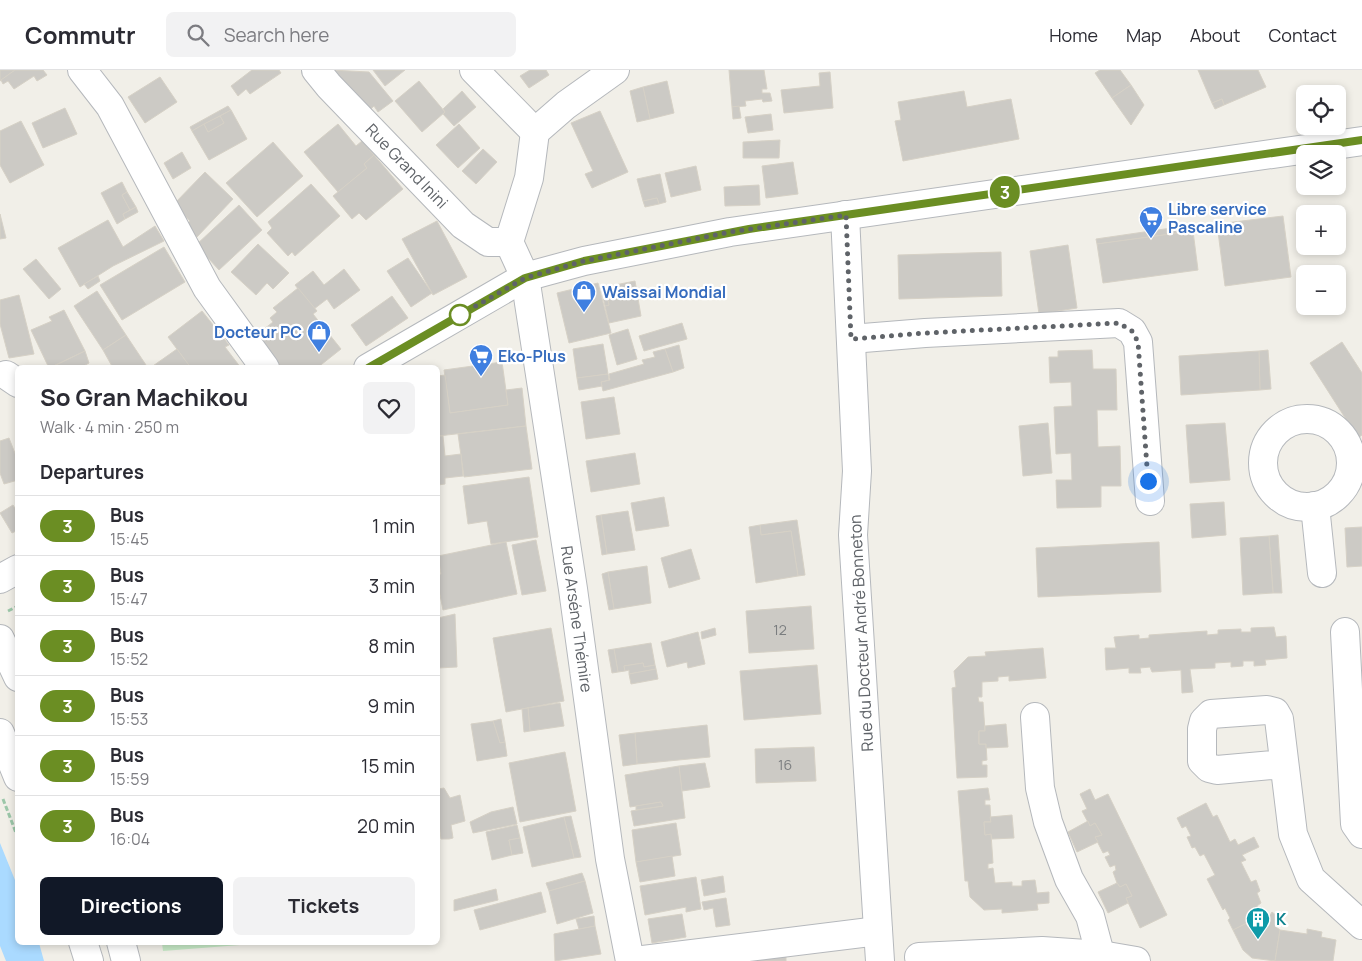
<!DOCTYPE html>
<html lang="en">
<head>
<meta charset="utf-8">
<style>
	body { margin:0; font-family:Manrope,sans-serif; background:#f2f2f3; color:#2b2b33; height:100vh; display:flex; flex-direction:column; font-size:19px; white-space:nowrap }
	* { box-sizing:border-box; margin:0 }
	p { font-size:16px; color:#7c7c81 }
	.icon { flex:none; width:28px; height:28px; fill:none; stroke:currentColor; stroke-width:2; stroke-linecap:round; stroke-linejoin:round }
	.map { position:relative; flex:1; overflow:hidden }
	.sheet { position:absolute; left:15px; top:295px; width:425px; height:580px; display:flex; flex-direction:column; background:#fff; border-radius:8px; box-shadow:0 2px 8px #0003 }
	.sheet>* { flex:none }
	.badge { padding:0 10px; border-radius:16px; font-size:18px; line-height:32px }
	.controls { position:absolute; left:1296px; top:15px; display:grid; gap:10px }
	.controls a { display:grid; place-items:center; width:50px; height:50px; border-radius:8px; background:#fff; box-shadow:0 2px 8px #0003; font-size:25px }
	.you { position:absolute; width:25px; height:25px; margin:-12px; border:4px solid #fff; border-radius:50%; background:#1a73e8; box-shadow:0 0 0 8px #1a73e833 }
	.map>.badge { position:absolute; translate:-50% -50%; box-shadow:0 0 0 2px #fff }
	h2 { padding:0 25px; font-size:19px; line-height:45px }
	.round { display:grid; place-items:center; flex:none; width:52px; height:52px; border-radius:8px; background:#f2f2f3 }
	.head { display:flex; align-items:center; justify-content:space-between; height:85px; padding:0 25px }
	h1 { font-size:24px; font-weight:700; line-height:38px }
	.action { display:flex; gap:10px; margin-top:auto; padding:10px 25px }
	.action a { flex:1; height:58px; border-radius:8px; background:#111827; color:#fff; font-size:20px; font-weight:700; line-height:58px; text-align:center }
	.action a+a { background:#f2f2f3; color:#2b2b33 }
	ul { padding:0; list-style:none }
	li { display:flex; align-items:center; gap:15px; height:60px; padding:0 25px; border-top:1px solid #e1e1e2 }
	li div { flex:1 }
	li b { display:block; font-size:19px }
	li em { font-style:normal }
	li .badge { min-width:55px; font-weight:700; text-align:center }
	header { display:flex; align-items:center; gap:30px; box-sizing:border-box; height:70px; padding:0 25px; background:#fff; border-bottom:1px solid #e1e1e2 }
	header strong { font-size:24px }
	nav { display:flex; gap:28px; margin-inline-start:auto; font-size:18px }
	.search { width:350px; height:45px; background:#f2f2f3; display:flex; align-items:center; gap:12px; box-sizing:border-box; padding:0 18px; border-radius:8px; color:#7c7c81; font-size:19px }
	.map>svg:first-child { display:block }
	.green { fill:#c5e8c5 }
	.water { fill:#aadaff }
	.building { fill:#cccac5; stroke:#d6d1c6 }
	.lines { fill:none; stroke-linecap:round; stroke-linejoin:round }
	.minor-casing { stroke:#b5b8bc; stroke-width:30 }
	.path { stroke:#9cc7a9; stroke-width:3; stroke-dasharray:5 2.5; stroke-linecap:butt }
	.minor { stroke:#fff; stroke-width:28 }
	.line-casing { stroke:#fff; stroke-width:11 }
	.line { stroke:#6b8e23; stroke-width:8 }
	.walk { stroke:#5f6368; stroke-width:5; stroke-dasharray:0 9 }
	.stop-dot { fill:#fff; stroke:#6b8e23; stroke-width:2.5 }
	.labels { text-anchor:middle; stroke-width:4.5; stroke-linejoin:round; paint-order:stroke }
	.number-label { font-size:14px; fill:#7a7d7f }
	.street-label { font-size:16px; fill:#5f6368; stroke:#fff }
	.shop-label { font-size:16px; font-weight:bold; fill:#366cbe; stroke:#fff; text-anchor:start }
	.culture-label { font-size:16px; font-weight:bold; fill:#0d838f; stroke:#fff; text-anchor:start }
</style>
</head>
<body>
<header>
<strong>Commutr</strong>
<div class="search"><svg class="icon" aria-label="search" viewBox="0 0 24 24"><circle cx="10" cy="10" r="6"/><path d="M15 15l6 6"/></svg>Search here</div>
<nav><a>Home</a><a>Map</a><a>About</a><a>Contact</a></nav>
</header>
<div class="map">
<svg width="1362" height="891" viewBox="0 0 1362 891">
	<rect width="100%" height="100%" fill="#f1efe8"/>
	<!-- green -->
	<path class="green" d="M280 872 163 881 162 873V872Z"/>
	<!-- water -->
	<path class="water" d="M0 773 17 815 18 872 39 873 44 891H6L0 876Z"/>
	<!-- building -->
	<g class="building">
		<path d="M0 0H15L0 11Z"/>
		<path d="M15 0H43L47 5 37 11 34 6 14 19 8 11 3 14 1 10Z"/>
		<path d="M252 0H279L281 3 250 24 246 19 238 26 231 16Z"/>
		<path d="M331 0 369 2 393 31 378 42 374 36 366 43Z"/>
		<path d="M373 0H405L385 16Z"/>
		<path d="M530 0H546L549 5 529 18 520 6Z"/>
		<path d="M729 0H764L767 19H762V23H770L772 31 763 32 762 29 745 31 746 36 732 37Z"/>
		<path d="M1100 0H1120L1131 15 1112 28 1095 3Z"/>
		<path d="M1198 0H1258L1266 17 1224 35 1222 29 1212 33Z"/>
		<path d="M830 2 833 38 784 43 781 20 820 16 819 3Z"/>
		<path d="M160 7 177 32 145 53 128 27Z"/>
		<path d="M419 11 445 42 422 62 395 31Z"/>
		<path d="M667 11 674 43 650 49 643 17Z"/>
		<path d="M1131 15 1144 35 1131 55 1112 28Z"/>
		<path d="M643 17 650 49 637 52 630 21Z"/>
		<path d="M462 21 476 37 454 56 443 44 445 42 443 39Z"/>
		<path d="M964 21 967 37 1011 29 1019 69 903 91 895 51 901 50 898 32Z"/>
		<path d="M1222 29 1224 35 1215 39 1212 33Z"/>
		<path d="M228 36 231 40 192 61 190 57Z"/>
		<path d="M739 36 741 48 733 49 732 37Z"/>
		<path d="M65 38 77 64 43 78 32 53Z"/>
		<path d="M231 40 247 69 209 90 192 61 204 54 208 62 224 53 220 46Z"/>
		<path d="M600 41 628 102 592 118 585 104 593 101 571 53Z"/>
		<path d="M771 44 773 60 748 63 745 47Z"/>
		<path d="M220 46 224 53 208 62 204 54Z"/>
		<path d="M21 51 44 95 10 113 0 95V61Z"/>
		<path d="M338 54 356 76 362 71 374 85 364 94 367 98 338 122 304 82Z"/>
		<path d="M459 54 480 78 458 98 436 75Z"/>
		<path d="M780 70 779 88H743V72Z"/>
		<path d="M273 72 303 106 257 147 226 113Z"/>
		<path d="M483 79 497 92 476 114 462 101Z"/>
		<path d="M182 82 191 98 173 109 164 93Z"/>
		<path d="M374 85 403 119 366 150 359 143 352 149 333 126 367 98 364 94Z"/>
		<path d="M793 92 798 124 766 128 762 96Z"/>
		<path d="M696 96 701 120 671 127 665 103Z"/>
		<path d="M205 102 233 129 197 167 185 156 190 151 174 134Z"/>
		<path d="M660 104 666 132 659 134 657 128 643 131 637 109Z"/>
		<path d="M122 112 127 122 122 125 130 140 123 144 125 149 117 154 101 123Z"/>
		<path d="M311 114 340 146 295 186 292 182 288 186 267 163 272 158 268 152Z"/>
		<path d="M759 115 760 135 725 136 724 117Z"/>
		<path d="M127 122 136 137 130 140 122 125Z"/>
		<path d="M657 128 659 134 645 137 643 131Z"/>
		<path d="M239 135 262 160 219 200 196 175Z"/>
		<path d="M136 137 138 142 125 149 123 144Z"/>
		<path d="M0 144 6 168 0 169Z"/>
		<path d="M1283 146 1291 207 1225 216 1217 154Z"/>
		<path d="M108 150 123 177 155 156 164 171 113 196 80 217 58 178Z"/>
		<path d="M437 151 467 207 433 225 402 169Z"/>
		<path d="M1192 155 1193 161 1097 174 1096 169Z"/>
		<path d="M1193 161 1198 200 1103 213 1097 174Z"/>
		<path d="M258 174 289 203 273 219 267 213 256 225 231 202Z"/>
		<path d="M1068 175 1077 238 1039 244 1030 181Z"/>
		<path d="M164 177 185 212 122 250 100 215Z"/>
		<path d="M1001 182 1002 226 899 229 898 185Z"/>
		<path d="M408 188 432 223 411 237 387 201Z"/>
		<path d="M36 189 61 219 49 229 23 199Z"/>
		<path d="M344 199 360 220 334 239 327 229 314 239 295 215 313 201 324 215Z"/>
		<path d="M98 206 100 211 88 219 84 214Z"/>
		<path d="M635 211 641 246 609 253 605 236 609 235 605 217Z"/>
		<path d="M598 213 611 263 569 273 557 223Z"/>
		<path d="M605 217 609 235 605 236 601 218Z"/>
		<path d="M298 218 317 241 313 244 341 279 317 298H278L254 267 273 252 270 248 277 242 273 238Z"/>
		<path d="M97 221 126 265 103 280 74 236Z"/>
		<path d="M19 225 34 284 9 288 0 254V230Z"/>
		<path d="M392 226 408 248 366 276 351 255Z"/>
		<path d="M64 240 85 281 49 298 31 260 52 251 49 247Z"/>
		<path d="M202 241 229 275 225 277 241 298H191L168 267Z"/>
		<path d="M682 253 687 269 644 281 639 266Z"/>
		<path d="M628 259 637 289 617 295 609 265Z"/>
		<path d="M126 265 148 298H113L103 280Z"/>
		<path d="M1342 272 1362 303V365L1358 368 1310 293Z"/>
		<path d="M603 274 608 304 577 308 573 279Z"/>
		<path d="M679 275 684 298 673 302 665 279Z"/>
		<path d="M177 279 191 298H150Z"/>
		<path d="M665 279 673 302 603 321 601 312 610 310 609 304 644 294 642 290 655 287 653 282Z"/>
		<path d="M1092 280 1093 299H1116L1117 340H1097L1098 377 1120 376 1121 416H1101V437L1057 438 1056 410H1072L1071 383 1056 384 1054 337 1072 336 1071 312 1050 313 1049 287H1058V281Z"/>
		<path d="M1268 280 1271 319 1260 320 1259 281Z"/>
		<path d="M85 281 89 293 80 298H50Z"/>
		<path d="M1259 281 1260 320 1181 325 1179 286Z"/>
		<path d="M502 292 508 335 450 343 444 300Z"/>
		<path d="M608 304 609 310 601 312 602 316 579 320 577 308Z"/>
		<path d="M445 305 450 343 508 335 506 320 522 318 526 356 438 366V306Z"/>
		<path d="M614 327 620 364 586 369 581 332Z"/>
		<path d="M1048 353 1052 403 1023 406 1019 356Z"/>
		<path d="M1225 353 1230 410 1190 413 1186 355Z"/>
		<path d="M526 356 532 399 464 407 458 364Z"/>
		<path d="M438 366H443L445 386 461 384 463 406 445 408V414L438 415Z"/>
		<path d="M9 368 18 391V410L4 414 0 403V371Z"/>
		<path d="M635 383 640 414 591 422 586 391Z"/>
		<path d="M529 407 538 467 491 474 487 451 468 454 463 416Z"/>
		<path d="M664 427 669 456 636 461 631 433Z"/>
		<path d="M1224 432 1226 465 1192 468 1190 434Z"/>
		<path d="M13 435 18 443V460L12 463 0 443Z"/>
		<path d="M628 441 635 480 607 484 601 445Z"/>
		<path d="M601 445 607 484 602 485 596 446Z"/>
		<path d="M797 450 805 505 798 506 791 461 761 465 760 455Z"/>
		<path d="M760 455 761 465 791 461 798 506 756 513 749 457Z"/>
		<path d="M1362 457V496L1347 497 1345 458Z"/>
		<path d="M1278 465 1282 523H1273L1269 466Z"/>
		<path d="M1269 466 1273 523 1243 525 1240 468Z"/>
		<path d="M536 470 546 521 522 525 512 475Z"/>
		<path d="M506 472 517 524 443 540 438 515V505L441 504 438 486Z"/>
		<path d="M1159 472 1161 522 1038 527 1036 478Z"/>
		<path d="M691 479 700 509 669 518 661 488Z"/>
		<path d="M647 496 651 533 614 539 608 502Z"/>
		<path d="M608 502 614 539 609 540 602 504Z"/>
		<path d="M811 536 814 579 749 583 746 541Z"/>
		<path d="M455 544 457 597 438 598V548Z"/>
		<path d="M1274 557 1276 567 1286 566 1287 588 1265 590 1266 595 1254 596V591H1243V596L1231 597V592L1215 593V598L1190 599 1193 622 1182 623 1181 600 1152 602 1150 597 1140 598 1141 603H1129V598L1106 600 1105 578H1116L1114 567 1139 565V569L1149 568V565L1207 561V565L1218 564V560L1241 559V562H1251V558Z"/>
		<path d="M551 558 564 631 506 642 493 568Z"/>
		<path d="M715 558 716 565 702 569 701 562Z"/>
		<path d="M698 562 705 594 688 598 687 592 667 597 661 572Z"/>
		<path d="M651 573 655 595 644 597 643 593 624 596 625 601 618 602 614 579Z"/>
		<path d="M1043 578 1046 608 1009 611V606L998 607V611L982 612V627H978L979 632H983L985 661H979V674H986L987 690 982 691V695H987V707L957 708 952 618 956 617 954 601 968 587 986 586 985 582Z"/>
		<path d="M614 579 618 602 612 603 608 580Z"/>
		<path d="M643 593 644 597 655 595 656 599 629 604V600L625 601 624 596Z"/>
		<path d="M817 595 821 644 744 650 740 601Z"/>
		<path d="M656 599 658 609 631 614 629 604Z"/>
		<path d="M560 633 564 656 530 661 528 638Z"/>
		<path d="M528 638 530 661 524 662 522 639Z"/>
		<path d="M501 649 505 672 500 673 493 651Z"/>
		<path d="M493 651 500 673 505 672 507 686 477 691 471 654Z"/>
		<path d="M1006 654 1008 677 986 678V674H979V661H985V656Z"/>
		<path d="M707 655 710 687 637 694 635 663Z"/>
		<path d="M635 663 637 694 623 696 619 665Z"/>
		<path d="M814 677 816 711 756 713 755 679Z"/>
		<path d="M565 682 576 741 520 752 509 693Z"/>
		<path d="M705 693 710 717 682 721 679 696Z"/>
		<path d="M679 696 685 748 634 756 631 741 663 736 661 732 630 737 625 705Z"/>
		<path d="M444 718 450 728 460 725 465 751 451 755 453 768 449 769H441L438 747V719Z"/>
		<path d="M988 718 990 730H985V735H990L991 752H984L985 765 991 764 993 793 988 794V799L993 798 995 813 1012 812V816H1022V811L1035 810 1037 823 1049 822V833L1037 834 1038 840 1002 843V839L984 840 970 827 968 811H965L958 721Z"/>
		<path d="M1090 719 1095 730 1108 724 1167 845 1140 858 1126 828 1132 826 1126 814 1120 817 1117 813 1113 802 1116 800 1115 795 1110 797 1105 787 1110 785 1108 781 1103 783 1095 767 1102 765 1095 753 1090 756 1082 741 1087 739 1080 724Z"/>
		<path d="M661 732 663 736 636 740V736Z"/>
		<path d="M1206 733 1213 747 1217 745 1230 772 1235 769 1238 775 1254 767 1259 777 1242 785 1246 790 1241 792 1251 812 1256 810 1260 821 1257 823 1261 833 1257 836 1261 846 1233 860 1228 850 1230 848 1225 838 1223 840 1207 809 1215 805 1204 784 1200 786 1195 777 1192 778 1187 767 1191 766 1186 756 1182 758 1177 748Z"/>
		<path d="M513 737 517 754 473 763 470 752 491 742Z"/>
		<path d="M1012 745 1014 768 992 769 991 764 985 765 984 752H991L990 747Z"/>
		<path d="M571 746 581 787 574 788 564 747Z"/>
		<path d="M564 747 574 788 532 797 523 757Z"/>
		<path d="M1088 751 1090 756 1095 753 1102 765 1095 767 1098 772 1077 782 1068 762Z"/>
		<path d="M676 753 681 785 636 792 632 760Z"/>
		<path d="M517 755 520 768 509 770 512 785 492 790 486 762Z"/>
		<path d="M520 768 523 783 512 785 509 770Z"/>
		<path d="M672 786 675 806 640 812 636 792Z"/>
		<path d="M582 803 585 811 549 821 546 813Z"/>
		<path d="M723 806 725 822 704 826 701 810Z"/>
		<path d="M696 807 701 839 686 842V837L645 845 640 816Z"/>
		<path d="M585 811 593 843 557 854 549 821Z"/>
		<path d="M1117 813 1120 817 1126 814 1132 826 1126 828 1128 833 1108 843 1098 822Z"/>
		<path d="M496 819 498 830 454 841V830Z"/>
		<path d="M541 822 546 842 480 860 474 840Z"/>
		<path d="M726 828 730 855 716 857 713 838 704 840 702 832Z"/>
		<path d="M1272 842 1281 849 1275 856 1280 860 1275 891 1252 888 1243 880 1233 860 1261 846 1267 850Z"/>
		<path d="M682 844 686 867 652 873 648 849Z"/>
		<path d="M594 846 595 856 579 859 576 849Z"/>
		<path d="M595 856 601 884 555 891 554 864Z"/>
		<path d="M1307 859 1322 862 1321 867 1336 870 1333 891H1275L1280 860 1307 864Z"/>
		<path d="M786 886V891H743Z"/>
	</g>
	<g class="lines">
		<!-- minor casing -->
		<g class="minor-casing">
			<g id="minor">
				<path d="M82 0 110 36 207 218 265 298"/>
				<path d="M316 0 329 16 463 155 488 172H509"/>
				<path d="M474 0 535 62"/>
				<path d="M615 0 566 35 535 62 529 108 509 172 525 207 573 519 610 789 630 891"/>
				<path d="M845 145 857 401 853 465 880 891"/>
				<path d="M851 269 925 263 1119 253 1132 261 1138 272 1150 431"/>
				<path d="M368 298 525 207 584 191 730 162 1362 71"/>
				<path d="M6 305 18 313"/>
				<circle cx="1307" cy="393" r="44"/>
				<path d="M1315 436 1322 503"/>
				<path d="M0 509 18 499"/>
				<path d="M1345 562 1355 754 1362 764"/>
				<path d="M0 569 18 607"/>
				<path d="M1035 647 1040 718 1048 752 1069 809 1090 846 1102 891"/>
				<path d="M0 663 18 707"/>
				<path d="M1283 694 1217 700 1209 698 1202 691V659L1204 651 1211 644 1267 640 1275 642 1279 649 1293 764 1311 809 1362 855"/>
				<path d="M83 872 89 891"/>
				<path d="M121 872 126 891"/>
				<path d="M919 887 1042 881 1101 885 1136 891"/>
				<path d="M635 891 878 861"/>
			</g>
		</g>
		<!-- path -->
		<g class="path">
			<path d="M8 541 18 536"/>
			<path d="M3 729 18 768"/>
		</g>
		<!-- minor -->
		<use href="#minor" class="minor"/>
	</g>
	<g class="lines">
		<!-- line casing -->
		<g class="line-casing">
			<path id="line" d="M368 298 525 208 584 191 749 159 1362 70"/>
		</g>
		<!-- line -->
		<use href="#line" class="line"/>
		<!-- walk -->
		<path class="walk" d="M460 245 525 208 584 191 730 162 846 145 851 269 925 263 1119 253 1132 261 1138 272 1148 411"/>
	</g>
	<!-- icons -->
	<defs>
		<g id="supermarket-pin" transform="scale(1.25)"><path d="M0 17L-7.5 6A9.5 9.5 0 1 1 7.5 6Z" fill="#3f7fe0" stroke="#fff"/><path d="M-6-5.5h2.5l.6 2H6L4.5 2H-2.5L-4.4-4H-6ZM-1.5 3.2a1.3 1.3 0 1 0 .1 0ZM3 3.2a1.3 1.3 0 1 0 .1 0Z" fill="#fff"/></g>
		<g id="shop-pin" transform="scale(1.25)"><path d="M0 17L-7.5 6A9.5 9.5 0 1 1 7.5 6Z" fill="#3f7fe0" stroke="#fff"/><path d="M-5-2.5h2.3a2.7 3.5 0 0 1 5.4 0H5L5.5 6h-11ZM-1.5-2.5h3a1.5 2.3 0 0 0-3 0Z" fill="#fff"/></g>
		<g id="building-pin" transform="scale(1.25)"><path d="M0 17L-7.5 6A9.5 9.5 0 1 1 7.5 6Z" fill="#0f9aa8" stroke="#fff"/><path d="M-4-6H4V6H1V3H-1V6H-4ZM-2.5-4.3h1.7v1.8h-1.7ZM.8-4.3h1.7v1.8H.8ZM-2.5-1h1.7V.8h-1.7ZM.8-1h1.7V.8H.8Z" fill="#fff"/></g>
	</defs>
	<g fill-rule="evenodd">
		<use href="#supermarket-pin" x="1151" y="148"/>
		<use href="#shop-pin" x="584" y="222"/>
		<use href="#shop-pin" x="319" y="262"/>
		<use href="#supermarket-pin" x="481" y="286"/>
		<use href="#building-pin" x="1258" y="849"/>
	</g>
	<!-- markers -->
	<circle class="stop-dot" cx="460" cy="245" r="10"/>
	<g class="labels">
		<!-- number labels -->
		<g class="number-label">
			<text x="780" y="565">12</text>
			<text x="785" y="700">16</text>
		</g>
		<!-- street labels -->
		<g class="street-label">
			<text transform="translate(407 96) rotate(46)" y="6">Rue Grand Inini</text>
			<text transform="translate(577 549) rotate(82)" y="6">Rue Arséne Thémire</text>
			<text transform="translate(861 563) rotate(-93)" y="6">Rue du Docteur André Bonneton</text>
		</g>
		<!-- shop labels -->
		<g class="shop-label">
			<text x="1168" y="145">Libre service<tspan x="1168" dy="18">Pascaline</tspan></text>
			<text x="602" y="228">Waissai Mondial</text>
			<text x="302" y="268" text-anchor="end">Docteur PC</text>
			<text x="498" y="292">Eko-Plus</text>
		</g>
		<!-- culture labels -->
		<g class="culture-label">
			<text x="1276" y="855">K</text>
		</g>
	</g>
</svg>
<div class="controls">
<a><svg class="icon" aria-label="locate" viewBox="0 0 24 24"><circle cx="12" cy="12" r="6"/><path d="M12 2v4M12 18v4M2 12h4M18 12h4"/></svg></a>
<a><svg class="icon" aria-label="layers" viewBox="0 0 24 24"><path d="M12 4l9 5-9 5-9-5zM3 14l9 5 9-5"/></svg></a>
<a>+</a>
<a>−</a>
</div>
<div class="you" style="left:1148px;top:411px"></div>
<b class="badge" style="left:1005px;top:122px;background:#6b8e23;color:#fff">3</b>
<section class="sheet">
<div class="head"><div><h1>So Gran Machikou</h1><p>Walk · 4 min · 250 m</p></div><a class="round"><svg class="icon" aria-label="heart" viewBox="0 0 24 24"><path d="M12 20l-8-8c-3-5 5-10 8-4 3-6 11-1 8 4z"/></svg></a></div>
<h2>Departures</h2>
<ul>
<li><span class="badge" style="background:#6b8e23;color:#fff">3</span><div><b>Bus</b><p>15:45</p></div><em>1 min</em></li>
<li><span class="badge" style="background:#6b8e23;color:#fff">3</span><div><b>Bus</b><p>15:47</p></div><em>3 min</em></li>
<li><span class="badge" style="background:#6b8e23;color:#fff">3</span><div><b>Bus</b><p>15:52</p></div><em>8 min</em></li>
<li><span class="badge" style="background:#6b8e23;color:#fff">3</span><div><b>Bus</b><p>15:53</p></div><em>9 min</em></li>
<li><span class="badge" style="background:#6b8e23;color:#fff">3</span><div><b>Bus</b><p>15:59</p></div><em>15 min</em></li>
<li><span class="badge" style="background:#6b8e23;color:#fff">3</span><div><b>Bus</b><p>16:04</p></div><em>20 min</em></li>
</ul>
<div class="action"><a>Directions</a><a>Tickets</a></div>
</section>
</div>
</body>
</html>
